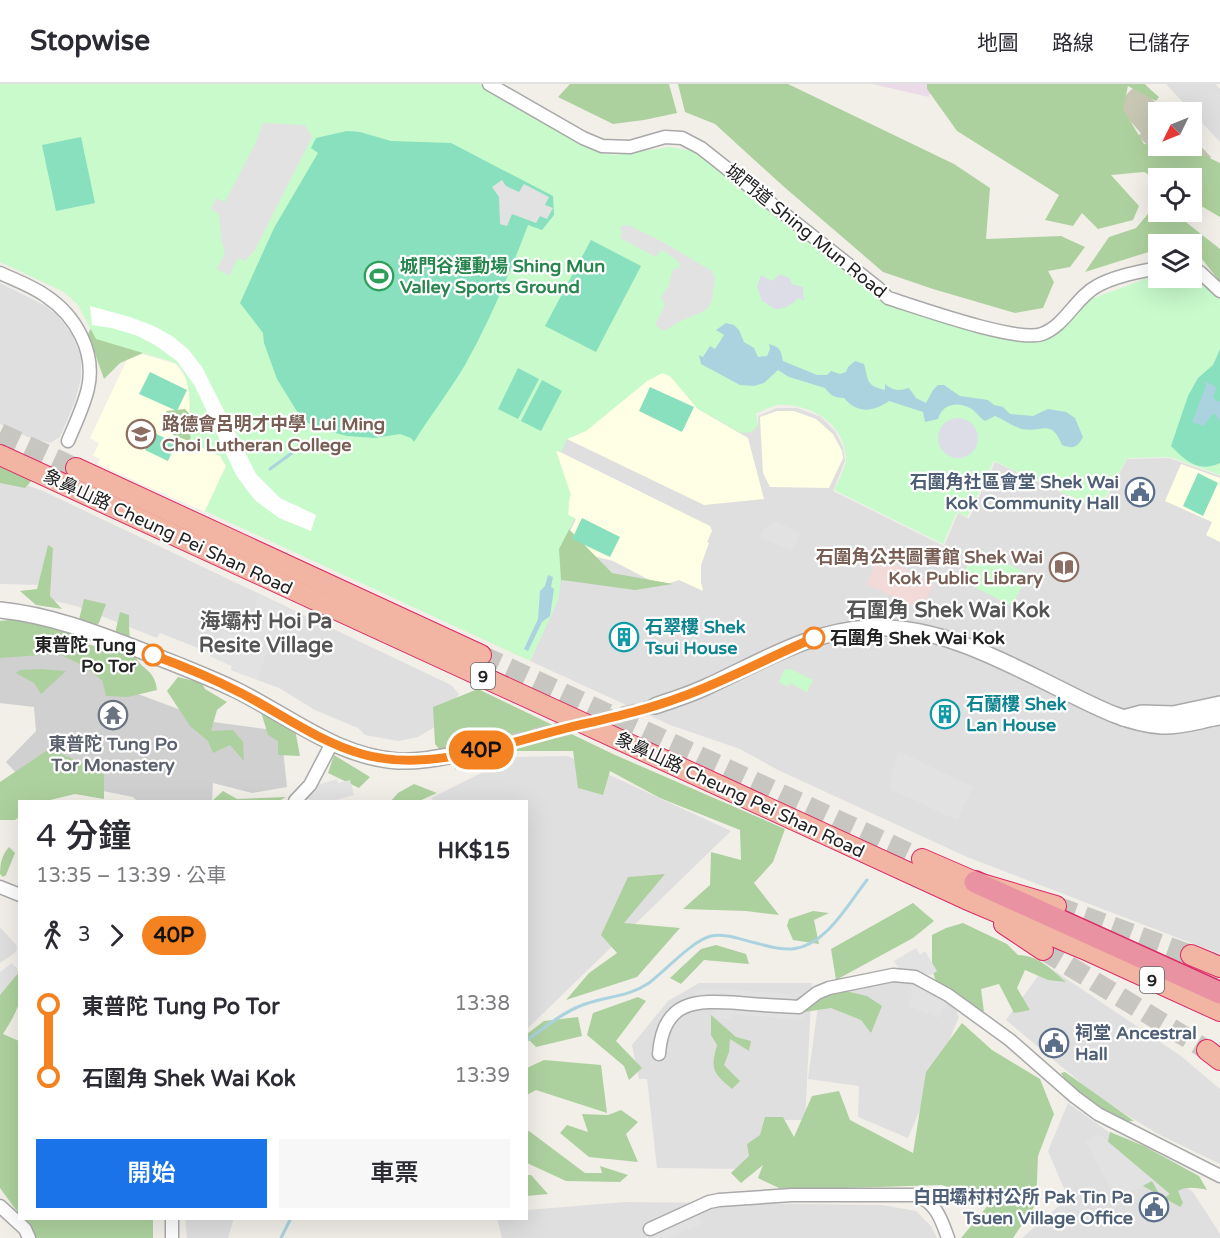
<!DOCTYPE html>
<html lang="zh-TW">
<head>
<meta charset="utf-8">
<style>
	body { margin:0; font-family:"Varela Round","Noto Sans TC",sans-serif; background:#f7f7f7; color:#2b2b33; height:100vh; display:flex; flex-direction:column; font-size:22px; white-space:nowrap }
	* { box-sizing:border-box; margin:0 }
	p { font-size:20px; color:#7c7c81 }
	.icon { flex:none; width:33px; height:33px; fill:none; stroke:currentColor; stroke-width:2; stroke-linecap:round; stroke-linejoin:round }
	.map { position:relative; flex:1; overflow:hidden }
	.drawer { position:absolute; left:18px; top:716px; width:510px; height:420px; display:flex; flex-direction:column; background:#fff; border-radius:0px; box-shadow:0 6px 24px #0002 }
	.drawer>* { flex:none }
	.badge { padding:0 12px; border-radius:20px; font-size:21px; line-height:39px }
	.needle { width:39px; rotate:227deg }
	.fabs { position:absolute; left:1148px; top:18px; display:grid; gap:12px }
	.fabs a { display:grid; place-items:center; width:54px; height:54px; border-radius:0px; background:#fff; box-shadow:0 6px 24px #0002; font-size:30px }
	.map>.badge { position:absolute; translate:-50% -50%; box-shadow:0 0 0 3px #fff }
	.legs { display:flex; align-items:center; gap:9px; height:66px; padding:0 18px; font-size:20px }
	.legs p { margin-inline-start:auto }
	.summary { display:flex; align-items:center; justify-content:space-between; height:102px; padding:0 18px }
	h1 { font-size:33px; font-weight:600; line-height:45px }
	.action { display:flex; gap:12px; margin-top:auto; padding:12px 18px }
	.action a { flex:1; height:69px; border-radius:0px; background:#1a73e8; color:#fff; font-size:24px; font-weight:600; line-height:69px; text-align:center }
	.action a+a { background:#f7f7f7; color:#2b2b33 }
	ul { padding:0 18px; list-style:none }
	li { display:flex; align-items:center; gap:21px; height:72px; font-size:22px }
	li i { display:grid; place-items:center; width:9px; height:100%; margin:0 8px; background:currentColor }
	li i::after { content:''; width:15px; height:15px; margin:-8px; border:4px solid; border-radius:50%; background:#fff }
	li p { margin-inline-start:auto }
	li:first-child i { background:linear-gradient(#0000 50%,currentColor 0) }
	li:last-child i { background:linear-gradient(currentColor 50%,#0000 0) }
	header { display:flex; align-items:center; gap:36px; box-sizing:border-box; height:84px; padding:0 30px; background:#fff; border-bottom:2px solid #e1e1e2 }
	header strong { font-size:28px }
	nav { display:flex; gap:33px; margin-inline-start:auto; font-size:21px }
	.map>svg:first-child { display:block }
	.residential { fill:#e0dfdf }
	.commercial { fill:#f2dad9 }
	.industrial { fill:#ebdbe8 }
	.education { fill:#ffffe5 }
	.religious { fill:#d0d0d0 }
	.construction { fill:#c7c7b4 }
	.forest { fill:#add19e }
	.park { fill:#c8facc }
	.pitch { fill:#88e0be }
	.parking { fill:#e2e2e2 }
	.plaza { fill:#dddde8 }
	.water { fill:#aad3df }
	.pier { fill:#fff }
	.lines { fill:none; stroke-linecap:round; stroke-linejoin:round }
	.stream { stroke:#aad3df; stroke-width:3 }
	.tertiary-tunnel { stroke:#c8c6c1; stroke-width:15; stroke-dasharray:15 8; stroke-linecap:butt }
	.trunk-tunnel { stroke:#c8c6c1; stroke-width:20; stroke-dasharray:20 10; stroke-linecap:butt }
	.minor-casing { stroke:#a9a9a9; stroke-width:15 }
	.tertiary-casing { stroke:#a9a9a9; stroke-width:18 }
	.trunk-casing { stroke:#dc2a67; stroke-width:22 }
	.motorway-casing { stroke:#dc2a67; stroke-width:24 }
	.minor { stroke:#fff; stroke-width:12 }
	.tertiary { stroke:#fff; stroke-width:15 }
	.trunk { stroke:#f2b4a3; stroke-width:20 }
	.motorway { stroke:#e892a2; stroke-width:21 }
	.line-1-casing { stroke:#fff; stroke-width:14 }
	.line-1 { stroke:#f58220; stroke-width:9 }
	.stop-1-dot { fill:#fff; stroke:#f58220; stroke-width:3 }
	.labels { text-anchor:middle; stroke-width:4.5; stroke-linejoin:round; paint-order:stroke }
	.shield { fill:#fff; stroke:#646464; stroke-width:1.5 }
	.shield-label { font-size:16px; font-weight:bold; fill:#222 }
	.street-label { font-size:18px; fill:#222; stroke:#fff }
	.leisure-label { font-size:18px; font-weight:bold; fill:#27864d; stroke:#fff; text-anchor:start }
	.education-label { font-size:18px; font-weight:bold; fill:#785e54; stroke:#fff; text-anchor:start }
	.service-label { font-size:18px; font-weight:bold; fill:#4e5e75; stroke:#fff; text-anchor:end }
	.culture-label { font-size:18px; font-weight:bold; fill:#0d838f; stroke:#fff; text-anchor:start }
	.stop-label { font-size:18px; font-weight:bold; fill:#222; stroke:#fff; text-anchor:start }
	.worship-label { font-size:18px; font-weight:bold; fill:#5b616d; stroke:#fff }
	.quarter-label { font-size:21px; font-weight:bold; fill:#555; stroke:#fff }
</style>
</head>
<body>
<header>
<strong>Stopwise</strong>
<nav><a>地圖</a><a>路線</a><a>已儲存</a></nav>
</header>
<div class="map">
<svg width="1220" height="1154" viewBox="0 0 1220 1154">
	<rect width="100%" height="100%" fill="#f2efe9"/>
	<!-- residential -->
	<g class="residential">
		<path d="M1166 0H1215L1220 5V58Z"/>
		<path d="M0 199 44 221 57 231 72 250 81 274V294L75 317 60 353 50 359 28 353 0 340Z"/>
		<path d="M647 297 758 341V332L777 324H797L821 333 835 347 843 363 845 377 833 407 944 462 958 429 969 435 995 378 1100 426 1127 375 1169 374 1220 392V870L967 773 778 686 740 665 670 641 530 577 558 516 571 411 556 366 567 355Z"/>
		<path d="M0 391 43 407 451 601 459 610 436 642 418 653 398 657 365 651 358 644 315 626 279 604 231 586 232 582 212 573 208 568 160 549 157 554 76 522 42 514V501L0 500Z"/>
		<path d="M568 672 731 747 527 945 526 717H434L431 714 513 673Z"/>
		<path d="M0 843 17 862 16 868 0 879Z"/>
		<path d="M1046 881 1181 972 1220 1005V1080L1158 1050 1125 1030 1093 1009 1006 936Z"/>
		<path d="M910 896 951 916 959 933 908 1054 858 1033 859 1002 808 995 818 922 851 904Z"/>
		<path d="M699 899H812L805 1036H768L746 1085 657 1084 647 995H639L632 961 668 917Z"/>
		<path d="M1068 1019 1193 1108 1220 1150V1154H1022L1068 1114 1048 1067Z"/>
		<path d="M625 1118 882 1121 916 1127 931 1142 937 1154H502L497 1134H526L527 1126Z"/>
		<path d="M185 1134H234L228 1154H187Z"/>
	</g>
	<!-- commercial -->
	<path class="commercial" d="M879 473 934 499 922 526 866 500Z"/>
	<!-- industrial -->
	<path class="industrial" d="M872 0H932L929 13Z"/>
	<!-- education -->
	<g class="education">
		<path d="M131 267 176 280 186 295 190 311 189 344 220 372 226 382 205 427 193 423 98 380 100 375 93 372 99 359 90 354Z"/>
		<path d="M662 289 670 292 698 325 748 354 764 415 704 421 567 355 586 346 647 297Z"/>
		<path d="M777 327H794L816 335 833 350 842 367 843 374 829 404 770 403 763 389 760 333Z"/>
		<path d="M556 366 710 442 712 447 707 458 709 459 701 481V498L703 507 679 496 661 502 613 477 562 464 576 435 568 431 570 412Z"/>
		<path d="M1181 380 1220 394V458L1206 451 1212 438 1165 417Z"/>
	</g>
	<!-- religious -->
	<path class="religious" d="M0 556 57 557 122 604 213 638 281 647 287 703 252 709 213 699 212 717H137L133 713 98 706 31 705 6 678 36 647 34 623 0 619Z"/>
	<!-- construction -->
	<path class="construction" d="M1137 0H1145L1150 5 1147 10 1165 28H1158V62H1191V52L1211 73 1209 77 1154 68 1138 52 1141 49 1120 26 1124 13Z"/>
	<!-- forest -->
	<g class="forest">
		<path d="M570 0H669L677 29 644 36 613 40 558 13Z"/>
		<path d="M678 0H788L954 80 990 104 986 155 1061 152 1085 163 1070 183 1048 187 1054 198 1043 224 1015 229 933 205 883 188 783 102 715 40 685 28Z"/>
		<path d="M927 0H1144L1159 13 1156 17 1128 2 1123 25 1144 60 1193 66 1220 79V133L1191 116V94H1158V96L1144 88 1111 91 1139 122 1133 136 1098 145 1082 129 1073 142 1045 136 1059 111 957 47 927 5Z"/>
		<path d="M1158 118V128H1173L1220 165V198L1188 157 1174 160H1158V165L1085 188 1109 153 1136 144Z"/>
		<path d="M93 240 150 266 120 279 104 295 88 250Z"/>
		<path d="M185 325 209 352 200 363 189 357 173 351 166 327Z"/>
		<path d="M0 381 33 395 25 404 0 399Z"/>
		<path d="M555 431 612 489 673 500 635 506 562 496 554 506Z"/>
		<path d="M48 461 53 464 50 512 62 525 36 521 20 507 37 505Z"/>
		<path d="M84 515 106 520 99 539 85 552 83 559 111 566 120 528 129 531C129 543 129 559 134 570 141 586 155 585 157 606L128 613 106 612 102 596 82 581 61 571 74 564 67 559 54 570 0 574V537L25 534 77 544Z"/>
		<path d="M41 585 66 587 41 610 34 599 16 589 20 586Z"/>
		<path d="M178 593 202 599 205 605 227 618 217 626 211 647 233 646 243 658 244 677 230 661 213 669 208 657 190 642 167 607Z"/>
		<path d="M478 605 613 670 785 745 773 778 754 799 779 831 746 827 683 825 710 801 711 768 741 776 740 746 660 714 610 687 603 711 578 704 573 667H513L463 647 456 686 435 660 433 623Z"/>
		<path d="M261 628 294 640 300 672 278 671V657L268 651Z"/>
		<path d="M49 665 91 682 104 691V715L75 710 46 717H20L19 733 15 736H0V698Z"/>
		<path d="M334 671 370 693 359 704 328 689Z"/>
		<path d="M414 700 437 709 419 717H391L398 709Z"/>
		<path d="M223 707 237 715 286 713 279 717H212Z"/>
		<path d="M9 763 15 769 6 791 3 793 0 790C0 779 2 771 9 763Z"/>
		<path d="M665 790 624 839 680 844 637 893 566 916 589 889 617 869 601 851 628 793Z"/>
		<path d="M913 819 934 837 913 854 836 896 831 865Z"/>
		<path d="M813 827 829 829 814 836 819 860 793 856 787 842 789 835Z"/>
		<path d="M963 839 1007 860 1018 871C1038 871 1052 886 1066 898L1048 896 1025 886 1017 904 1030 926 1014 929 999 900 981 905 984 928 936 898 932 885V851L946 844Z"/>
		<path d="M716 861 746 870 749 880 704 876 681 900 670 894 701 865Z"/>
		<path d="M16 883C24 915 20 923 3 950L19 957V1130L0 1104V892Z"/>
		<path d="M820 901 867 912 882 922 871 949 861 936 831 924 798 929 796 915Z"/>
		<path d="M638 913 646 917 616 957 642 984 629 996 624 982 587 951 593 929Z"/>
		<path d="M711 931 736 953 751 957 749 967 730 955 729 968 724 981 740 997 732 1005C713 989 710 986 717 961L711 951Z"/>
		<path d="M578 933 582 952 536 963 527 954V950L544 937Z"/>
		<path d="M962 939 992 966 1040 995 1054 1030 1038 1072 1036 1120 1013 1154H961L990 1119 942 1101 783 1106 758 1094 763 1081 741 1099 731 1089 749 1072 747 1060 760 1051 765 1033H783L794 1053 812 1012 839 1007 850 1036 913 1069 926 988Z"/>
		<path d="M544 976 601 981 607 1029 536 1006 527 1011V984Z"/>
		<path d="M1065 988 1134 1037C1129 1037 1123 1038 1119 1036 1102 1030 1069 1004 1061 989Z"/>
		<path d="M621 1026 638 1038 626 1050 638 1078 589 1073 560 1049 567 1041 588 1048 582 1030 608 1031Z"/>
		<path d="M527 1047H529L585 1089H602L600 1082 628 1091 620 1098 566 1097 527 1079Z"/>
		<path d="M1110 1048 1144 1062 1199 1092 1207 1106C1198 1104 1186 1102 1178 1107L1183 1119 1180 1123 1138 1099 1107 1062Z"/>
		<path d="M527 1091H531L548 1110 527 1112Z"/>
		<path d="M22 1134H153V1154H34Z"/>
	</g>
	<!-- park -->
	<g class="park">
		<path d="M0 0H479L598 68 614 71 670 63 699 68 874 206 1033 256 1089 216 1158 190V194H1191V190L1220 215V391L1170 373 1127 374 1099 425 994 377 967 433 957 428 943 460 834 406C838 397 845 385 846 376 846 340 810 319 778 321 771 322 763 327 756 329L758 341 752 348 741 349 698 325 670 292 662 289 647 297 586 347 567 355 561 368 556 367 571 411 569 415 568 431 575 434 559 465 561 496 558 516 530 577 205 427 226 382 220 372 191 359C187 336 197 291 173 278L96 255 78 221 64 208 0 178Z"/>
		<path d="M976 464 1028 490 1012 522 960 496Z"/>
		<path d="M791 585 813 596 807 608 790 599 788 603 779 598 784 586Z"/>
	</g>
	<!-- pitch -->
	<g class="pitch">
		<path d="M347 47 360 48 391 57 451 59 553 112 554 131 542 146 528 141C510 189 490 236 465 281 449 308 430 332 414 358L411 354 400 350 375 354 347 352 316 344 305 337 298 329 277 295 264 259 263 249 240 219 274 144 318 69 311 64 316 54Z"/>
		<path d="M81 53 95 119 56 127 42 61Z"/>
		<path d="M591 156 641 182 596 268 545 242Z"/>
		<path d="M1220 265V379C1198 389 1186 377 1171 362L1188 312 1198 294 1213 281Z"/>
		<path d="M518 284 539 295 518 335 498 325Z"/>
		<path d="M150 288 187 306 177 327 139 310Z"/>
		<path d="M542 296 562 307 541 347 521 337Z"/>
		<path d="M650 303 694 323 682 348 639 327Z"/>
		<path d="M154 349 176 359 168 377 145 366Z"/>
		<path d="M1198 389 1218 399 1203 432 1183 422Z"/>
		<path d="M582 434 620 453 610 473 572 455Z"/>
	</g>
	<!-- parking -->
	<g class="parking">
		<path d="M263 39 305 41 312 53 255 166 245 177 238 174 229 192 217 185 225 168 221 154 219 130 211 125 216 114 225 118 257 56Z"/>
		<path d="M502 96 506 102 519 108 524 100 549 113 545 121 553 124 547 135 540 132 536 139 512 130 507 142 500 140 499 113 492 103Z"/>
		<path d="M628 141 661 157 712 187 715 193 712 216 709 223 704 227 677 239 664 247 655 241 665 221 661 213 668 203 673 185 679 184 680 179 666 168 660 167 656 173 620 154 622 149 620 142Z"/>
		<path d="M774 437 800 449 792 467 760 453 764 445Z"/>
		<path d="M259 511 305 533 296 560 273 552 257 596 231 586 232 582 212 573 222 547 243 555Z"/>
		<path d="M898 667 973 703 957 736 892 706 889 700Z"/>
		<path d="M337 695 338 699 350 696 354 711 332 717H313L306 714 317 701Z"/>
		<path d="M916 864 920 871 925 867 937 887 931 891 899 885 894 877Z"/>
		<path d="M12 879 19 888 0 911V888Z"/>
		<path d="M910 899 951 918 943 924 938 934 909 922 912 910Z"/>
		<path d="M704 905H726L791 910V918L805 919 803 936 731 930 730 935 715 934 716 922 698 924 695 907Z"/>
		<path d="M1099 1050 1170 1110 1162 1115 1152 1097 1117 1115 1085 1058Z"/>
		<path d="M698 1130 702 1140 669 1154H658L656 1148Z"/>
	</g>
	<!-- plaza -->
	<g class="plaza">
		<path d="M780 190 789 194 792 200 803 203 804 217 798 214 793 219 784 224 775 225 762 217 757 203 761 191 772 197Z"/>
		<circle cx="958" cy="354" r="20"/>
	</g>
	<!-- water -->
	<g class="water">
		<path d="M726 239 734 241 739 246 744 258 754 264 758 273 767 272 770 265 769 260C780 263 781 266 783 277L817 291H827L831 287 840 290 846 288 848 283 855 277 864 280C869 297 865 301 885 306V300C894 307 898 307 909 304L916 314 926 319 933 306 938 301H944L960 312 988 316 994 321 1003 323 1010 330 1033 332 1048 325 1066 328 1075 334 1083 353C1077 364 1073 365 1062 361 1051 334 1043 349 1022 345 1012 342 1005 336 995 332L985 337C979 333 976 327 970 324 957 317 942 320 938 335L925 338 923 328 889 317C874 328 857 330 844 314 835 314 830 311 825 304L789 293 778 286 764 299 754 302 740 301 701 280 699 271 703 273 710 262 715 265 724 251 716 246Z"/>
		<path d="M1204 297 1217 303 1213 313 1216 317H1220V338L1215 330 1212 331 1204 342 1192 338 1206 302Z"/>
		<path d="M548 491 553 493 551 503 554 505 550 532 542 538 528 567 524 565 538 535 540 507 545 502Z"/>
	</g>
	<!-- pier -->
	<path class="pier" d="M90 222 130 233 154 242 172 252 188 265 202 283 256 390 280 414 316 431 311 447 279 434 256 417 250 410 236 391 195 302 177 277 155 261 138 252 112 244 92 241Z"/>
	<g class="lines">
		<!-- stream -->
		<g class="stream">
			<path d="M270 385 296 366"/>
			<path d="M526 957C543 945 560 930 580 922 603 912 627 914 649 899 665 887 693 856 711 852 725 849 742 856 756 859 767 862 779 866 792 865 826 862 848 820 867 796"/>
			<path d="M281 1154 291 1134"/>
		</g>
		<!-- tertiary-tunnel -->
		<path class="tertiary-tunnel" d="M466 669 655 622"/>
		<!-- trunk-tunnel -->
		<g class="trunk-tunnel">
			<path d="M0 349 76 384"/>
			<path d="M481 571 922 775"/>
			<path d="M1056 822 1191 871"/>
			<path d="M1043 866 1207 966"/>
		</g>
		<!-- minor casing -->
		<g class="minor-casing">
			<g id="minor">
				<path d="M489 0 583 54 602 62 630 63 665 53 682 54 701 64 878 204 888 214C917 223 1017 259 1042 250 1065 242 1076 213 1097 202 1114 192 1139 188 1158 184"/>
				<path d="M1191 183 1201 189 1220 207"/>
				<path d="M0 189C15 196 32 202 46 212 76 232 96 268 88 304 84 322 75 340 68 357"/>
				<path d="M295 717 310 701 332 659"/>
				<path d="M0 803 20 811"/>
				<path d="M659 970C663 916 695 916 739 919 759 921 779 922 799 923L817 909 829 904 893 891 915 893 948 911 1010 956 1075 1013 1098 1030 1220 1092"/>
				<path d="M0 1122 25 1145 29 1154"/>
				<path d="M650 1145 709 1118 719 1116 792 1111H913C935 1116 941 1134 948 1154"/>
				<path d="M172 1154V1134"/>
			</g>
		</g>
		<!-- tertiary casing -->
		<g class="tertiary-casing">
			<g id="tertiary">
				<path d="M0 526C49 531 94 548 140 566 172 579 205 591 236 606 289 632 337 673 398 677 421 678 443 673 466 669"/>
				<path d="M655 622C672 616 689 611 706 603 759 579 811 546 871 544 943 541 1010 581 1072 611 1100 625 1130 640 1162 642 1181 643 1201 636 1220 633"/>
				<path d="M1123 634 1142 629 1173 630 1220 620"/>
			</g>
		</g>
		<!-- trunk casing -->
		<g class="trunk-casing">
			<g id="trunk">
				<path d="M0 371 966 815 1084 865 1220 927"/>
				<path d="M76 384 481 571"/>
				<path d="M922 775 975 798 1056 822"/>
				<path d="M1004 840 1043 866"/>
				<path d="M1191 871 1220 883"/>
				<path d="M1207 966 1220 976"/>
			</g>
		</g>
		<!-- motorway casing -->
		<g class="motorway-casing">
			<path id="motorway" d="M975 798 1220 909"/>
		</g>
		<!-- minor -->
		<use href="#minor" class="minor"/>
		<!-- tertiary -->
		<use href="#tertiary" class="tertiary"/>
		<!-- trunk -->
		<use href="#trunk" class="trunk"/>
		<!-- motorway -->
		<use href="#motorway" class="motorway"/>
	</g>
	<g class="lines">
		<!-- line-1 casing -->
		<g class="line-1-casing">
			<path id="line-1" d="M153 571C183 582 212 594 241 609 280 629 319 658 362 670 428 689 503 660 567 644 605 635 644 627 681 613 726 597 769 573 814 554"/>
		</g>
		<!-- line-1 -->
		<use href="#line-1" class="line-1"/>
	</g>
	<!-- icons -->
	<defs>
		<g id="stadium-ring" transform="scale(1.5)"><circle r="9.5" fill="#fff" stroke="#2e9e5b" stroke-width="1.5"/><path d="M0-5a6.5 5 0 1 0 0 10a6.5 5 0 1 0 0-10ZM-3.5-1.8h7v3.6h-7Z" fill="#2e9e5b"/></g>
		<g id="school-ring" transform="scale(1.5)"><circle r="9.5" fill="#fff" stroke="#8d6e63" stroke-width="1.5"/><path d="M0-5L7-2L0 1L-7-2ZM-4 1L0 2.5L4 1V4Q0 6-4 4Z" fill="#8d6e63"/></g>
		<g id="civic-ring" transform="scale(1.5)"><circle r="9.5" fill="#fff" stroke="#5c6f8a" stroke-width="1.5"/><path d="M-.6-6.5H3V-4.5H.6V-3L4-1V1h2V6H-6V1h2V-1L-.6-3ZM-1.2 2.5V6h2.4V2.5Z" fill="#5c6f8a"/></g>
		<g id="library-ring" transform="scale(1.5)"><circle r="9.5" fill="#fff" stroke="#8d6e63" stroke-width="1.5"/><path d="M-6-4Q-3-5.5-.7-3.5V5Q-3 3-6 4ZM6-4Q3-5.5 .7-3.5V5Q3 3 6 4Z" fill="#8d6e63"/></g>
		<g id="building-ring" transform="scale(1.5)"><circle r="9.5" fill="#fff" stroke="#0f9aa8" stroke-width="1.5"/><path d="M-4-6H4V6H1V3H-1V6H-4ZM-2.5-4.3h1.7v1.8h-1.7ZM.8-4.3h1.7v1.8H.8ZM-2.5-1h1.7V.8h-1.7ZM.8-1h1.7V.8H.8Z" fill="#0f9aa8"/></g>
		<g id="temple-ring" transform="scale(1.5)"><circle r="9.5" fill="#fff" stroke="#6b7280" stroke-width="1.5"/><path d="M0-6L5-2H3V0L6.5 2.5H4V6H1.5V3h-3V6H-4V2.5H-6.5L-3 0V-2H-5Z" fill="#6b7280"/></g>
	</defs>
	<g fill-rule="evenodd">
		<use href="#stadium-ring" x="379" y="192"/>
		<use href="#school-ring" x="141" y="350"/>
		<use href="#civic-ring" x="1140" y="408"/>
		<use href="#library-ring" x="1064" y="483"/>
		<use href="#building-ring" x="624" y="553"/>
		<use href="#building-ring" x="945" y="630"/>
		<use href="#temple-ring" x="113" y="631"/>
		<use href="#civic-ring" x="1054" y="959"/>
		<use href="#civic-ring" x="1154" y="1123"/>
	</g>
	<!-- markers -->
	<g class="stop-1-dot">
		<circle cx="814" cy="554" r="10"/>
		<circle cx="153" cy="571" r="10"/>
	</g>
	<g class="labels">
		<!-- shield labels -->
		<g class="shield">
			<rect x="471" y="579" width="24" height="26" rx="4.5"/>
			<rect x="1140" y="883" width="24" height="26" rx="4.5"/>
		</g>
		<g class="shield-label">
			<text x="483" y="598">9</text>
			<text x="1152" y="902">9</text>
		</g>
		<!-- street labels -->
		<g class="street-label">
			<text transform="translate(806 147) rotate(39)" y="6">城門道 Shing Mun Road</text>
			<text transform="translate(168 448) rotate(25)" y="6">象鼻山路 Cheung Pei Shan Road</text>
			<text transform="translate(740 711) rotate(25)" y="6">象鼻山路 Cheung Pei Shan Road</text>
		</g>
		<!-- leisure labels -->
		<g class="leisure-label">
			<text x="400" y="188">城門谷運動場 Shing Mun<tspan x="400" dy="21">Valley Sports Ground</tspan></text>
		</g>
		<!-- education labels -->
		<g class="education-label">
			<text x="162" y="346">路德會呂明才中學 Lui Ming<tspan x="162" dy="21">Choi Lutheran College</tspan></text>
			<text x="1043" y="479" text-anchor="end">石圍角公共圖書館 Shek Wai<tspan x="1043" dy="21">Kok Public Library</tspan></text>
		</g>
		<!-- service labels -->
		<g class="service-label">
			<text x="1119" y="404">石圍角社區會堂 Shek Wai<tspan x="1119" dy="21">Kok Community Hall</tspan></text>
			<text x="1075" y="955" text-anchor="start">祠堂 Ancestral<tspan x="1075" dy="21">Hall</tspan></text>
			<text x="1133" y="1119">白田壩村村公所 Pak Tin Pa<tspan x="1133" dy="21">Tsuen Village Office</tspan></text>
		</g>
		<!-- culture labels -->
		<g class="culture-label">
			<text x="645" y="549">石翠樓 Shek<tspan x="645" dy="21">Tsui House</tspan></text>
			<text x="966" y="626">石蘭樓 Shek<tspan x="966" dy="21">Lan House</tspan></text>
		</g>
		<!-- stop labels -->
		<g class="stop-label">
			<text x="830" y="560">石圍角 Shek Wai Kok</text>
			<text x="136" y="567" text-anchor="end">東普陀 Tung<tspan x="136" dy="21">Po Tor</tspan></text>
		</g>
		<!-- worship labels -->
		<g class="worship-label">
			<text x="113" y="666">東普陀 Tung Po<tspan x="113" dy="21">Tor Monastery</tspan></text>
		</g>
		<!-- quarter labels -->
		<g class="quarter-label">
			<text x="948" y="533">石圍角 Shek Wai Kok</text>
			<text x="266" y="544">海壩村 Hoi Pa<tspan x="266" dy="24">Resite Village</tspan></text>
		</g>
	</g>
</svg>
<div class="fabs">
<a><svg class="needle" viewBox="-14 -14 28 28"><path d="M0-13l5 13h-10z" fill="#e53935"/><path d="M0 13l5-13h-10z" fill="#7c7c81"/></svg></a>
<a><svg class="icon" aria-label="locate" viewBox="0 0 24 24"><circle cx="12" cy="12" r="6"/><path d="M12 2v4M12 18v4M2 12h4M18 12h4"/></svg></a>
<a><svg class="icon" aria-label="layers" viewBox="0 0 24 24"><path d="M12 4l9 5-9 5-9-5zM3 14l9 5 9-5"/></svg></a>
</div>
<b class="badge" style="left:481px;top:666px;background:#f58220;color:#111">40P</b>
<section class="drawer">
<div class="summary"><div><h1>4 分鐘</h1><p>13:35 – 13:39 · 公車</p></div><b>HK$15</b></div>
<div class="legs"><svg class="icon" aria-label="walk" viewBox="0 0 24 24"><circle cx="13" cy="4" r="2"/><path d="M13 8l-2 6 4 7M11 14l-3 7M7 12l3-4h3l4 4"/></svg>3<svg class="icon" aria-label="forward" viewBox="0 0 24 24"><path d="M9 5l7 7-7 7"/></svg><b class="badge" style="background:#f58220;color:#111">40P</b></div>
<ul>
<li><i style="color:#f58220"></i><b>東普陀 Tung Po Tor</b><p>13:38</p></li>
<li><i style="color:#f58220"></i><b>石圍角 Shek Wai Kok</b><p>13:39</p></li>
</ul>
<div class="action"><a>開始</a><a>車票</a></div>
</section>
</div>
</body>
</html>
